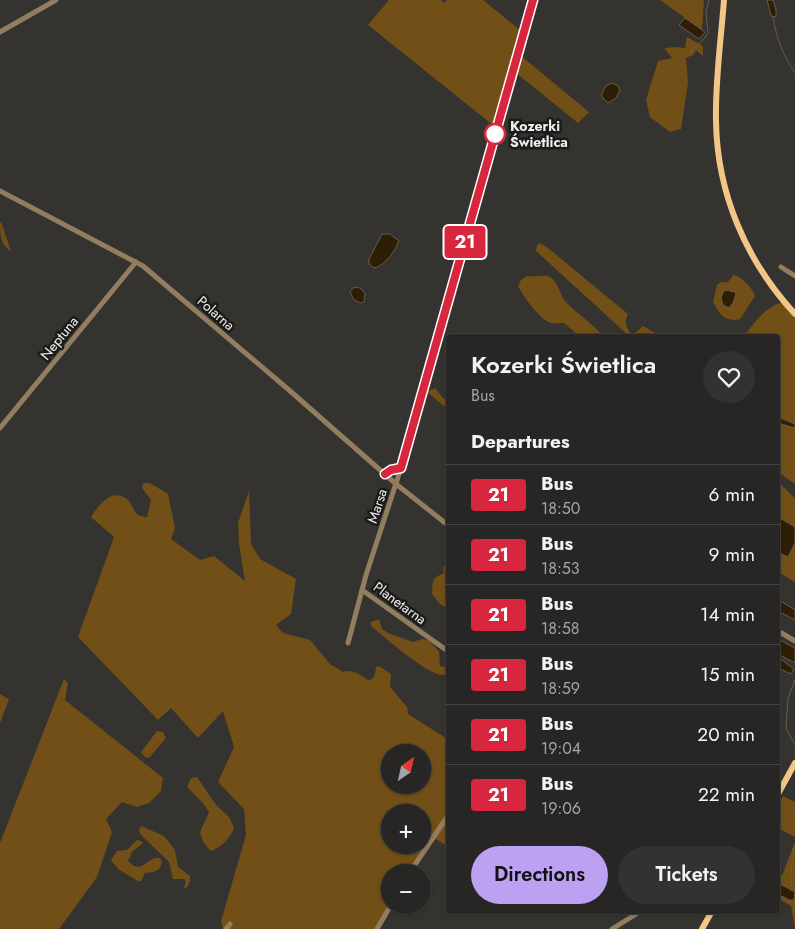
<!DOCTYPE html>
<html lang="en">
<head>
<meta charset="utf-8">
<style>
	body { margin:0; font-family:Jost,sans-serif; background:#333231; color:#f1f3f6; height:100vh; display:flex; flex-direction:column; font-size:19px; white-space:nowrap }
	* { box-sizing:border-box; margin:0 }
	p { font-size:16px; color:#a4a5a6 }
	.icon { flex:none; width:28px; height:28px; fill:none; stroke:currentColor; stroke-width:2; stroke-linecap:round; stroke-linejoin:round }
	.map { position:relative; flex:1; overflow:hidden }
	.sheet { position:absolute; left:446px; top:334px; width:334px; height:580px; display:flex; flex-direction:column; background:#272624; border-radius:5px; box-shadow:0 1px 4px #0004,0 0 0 1px #434341 }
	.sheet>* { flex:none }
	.badge { padding:0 10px; border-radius:4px; font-size:18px; line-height:32px }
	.needle { width:32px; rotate:34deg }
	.buttons { position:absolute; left:381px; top:744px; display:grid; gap:10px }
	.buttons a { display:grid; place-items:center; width:50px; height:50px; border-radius:50%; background:#272624; box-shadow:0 1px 4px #0004,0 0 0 1px #434341; font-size:25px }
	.map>.badge { position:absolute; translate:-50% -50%; box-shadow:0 0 0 2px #fff }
	h2 { padding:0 25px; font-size:19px; line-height:45px }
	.round { display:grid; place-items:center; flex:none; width:52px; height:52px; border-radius:26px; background:#333231 }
	.summary { display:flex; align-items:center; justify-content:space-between; height:85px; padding:0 25px }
	h1 { font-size:24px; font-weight:600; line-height:38px }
	.primary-button { display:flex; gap:10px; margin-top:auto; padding:10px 25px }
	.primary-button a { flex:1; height:58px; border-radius:30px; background:#bca0f2; color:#111; font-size:20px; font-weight:600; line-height:58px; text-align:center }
	.primary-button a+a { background:#333231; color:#f1f3f6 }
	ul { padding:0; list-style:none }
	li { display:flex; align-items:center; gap:15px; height:60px; padding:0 25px; border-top:1px solid #434341 }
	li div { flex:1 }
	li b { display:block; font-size:19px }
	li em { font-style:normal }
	li .badge { min-width:55px; font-weight:700; text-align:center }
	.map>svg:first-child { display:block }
	.green { fill:#724f16; fill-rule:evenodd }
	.water { fill:#2e1e06; stroke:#685c4b }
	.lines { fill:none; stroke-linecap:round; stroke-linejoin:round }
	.stream { stroke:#685c4b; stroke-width:1 }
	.minor { stroke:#927d5f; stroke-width:5 }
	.major { stroke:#f2c687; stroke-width:6 }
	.line-casing { stroke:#fff; stroke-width:11 }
	.line { stroke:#d7263d; stroke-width:8 }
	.stop-dot { fill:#fff; stroke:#d7263d; stroke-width:2.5 }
	.labels { text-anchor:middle; stroke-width:5; stroke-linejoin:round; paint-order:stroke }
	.stop-label { font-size:14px; font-weight:bold; fill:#f0eeed; stroke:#1b1b1a; text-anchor:start }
	.street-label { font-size:14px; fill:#f0eeed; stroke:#1b1b1a }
</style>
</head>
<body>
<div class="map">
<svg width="795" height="929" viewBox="0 0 795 929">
	<rect width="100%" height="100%" fill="#343330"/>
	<!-- green -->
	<g class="green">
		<path d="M389 0H441L444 3 447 0H483L520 30 514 50 589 112 578 123 510 68 494 126 368 25Z"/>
		<path d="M660 0H704L702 30Z"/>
		<path d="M687 37 703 46V56L696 50 693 55 686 58 688 83 681 129 670 132 650 117 646 100 658 61 672 58 664 48 676 47 685 48Z"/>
		<path d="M0 222 2 224 11 252C0 243 0 235 0 222Z"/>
		<path d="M540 243 548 248 628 314C624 323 626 329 633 335L643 326 660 336H629L536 251 537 245Z"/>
		<path d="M733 275C742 276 752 288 755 296L740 319C725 323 719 313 713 302L717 285 721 282C729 283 729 281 733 275Z"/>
		<path d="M527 276C533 277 541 275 547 276 558 278 559 294 565 301 577 314 592 323 603 336H579L564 323C560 323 555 324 551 323 540 320 523 296 518 286L521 280Z"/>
		<path d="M782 302 795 315V484L778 472V336H744C757 320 762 310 782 302Z"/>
		<path d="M435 388 443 398 449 403V410L427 392Z"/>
		<path d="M778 482 795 498V582L778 572Z"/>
		<path d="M143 483H150L168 494 175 528 171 539 200 560 214 556 245 581 239 544 238 523 249 491 251 544 260 559 296 579 291 614 276 625 283 633 310 640 330 664 343 672C353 669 359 674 368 680 375 679 375 674 376 667L379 666 391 674 390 687 407 707 408 714 449 740V847L431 836 409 872H390V905L376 929H223L221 921 246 835 244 809 218 782 234 747 223 711 198 738 171 708 158 720 78 637 114 537 91 517C98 506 112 486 128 500 136 508 131 516 147 517L151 500 142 488ZM390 752H422V785H390ZM390 812H422V845H390Z"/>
		<path d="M445 565H449V609L440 604 432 594C433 579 431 579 444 573L443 568Z"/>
		<path d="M379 619 382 629 388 633 413 642 422 639 428 640 439 651 440 666 445 667 449 659V670L444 675C429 677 385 637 371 626V622Z"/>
		<path d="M64 679 68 683 65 700 163 778 161 791 149 803 137 807 122 802 106 819 112 832 97 877 59 929H0V843Z"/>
		<path d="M0 694 9 699 0 723Z"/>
		<path d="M157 731 163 732 166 738 149 758 145 757 141 752Z"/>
		<path d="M197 777 216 805 229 817 234 828C230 838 222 847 211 851L203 842 200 832 209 812 203 803 187 787 191 778Z"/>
		<path d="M783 796 795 802V837L778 828V806Z"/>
		<path d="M141 826 164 836 175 850 178 867 190 876V881L186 889 184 887 186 882 184 879H173L169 862 141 835 139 831Z"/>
		<path d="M137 840 141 841 143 843 132 852 128 861 134 866 140 867 154 858H160L162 861C161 872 154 872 145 873L141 881H138L118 869 111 860 117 851 127 850Z"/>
		<path d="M795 842V929L791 906 778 898V882L783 873Z"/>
	</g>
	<!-- water -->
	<g class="water">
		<path d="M767 0H773L776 10V17L771 16Z"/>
		<path d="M685 18 705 32 699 39 679 25Z"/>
		<path d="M612 83 618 86 620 90 616 98 608 103 602 97V93L606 86Z"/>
		<path d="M382 234H390L399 241C395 251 385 266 374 268L369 264V259Z"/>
		<path d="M354 287 360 288 365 293 364 302 361 303 354 300 350 292Z"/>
		<path d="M726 290 735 292 736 294 733 303 729 308 723 305 721 298 723 292Z"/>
		<path d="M778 417 795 424V428L778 423Z"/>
		<path d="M778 517 795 527V543L788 557 778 552Z"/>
		<path d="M779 600 795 610V620L778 611V601Z"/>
		<path d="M778 639 795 648V663L778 654Z"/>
		<path d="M778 657 794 669 791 674 778 668Z"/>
		<path d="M781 885C787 887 790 890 795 892L794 900H789L778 894V888Z"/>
	</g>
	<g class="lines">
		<!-- stream -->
		<g class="stream">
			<path d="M773 17C777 40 782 53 795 73"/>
			<path d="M689 53 702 41 708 33 706 12 709 0"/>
			<path d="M795 680 788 698 786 728 795 745"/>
			<path d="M795 847 793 850 791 876 792 887 795 889"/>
			<path d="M795 903V909"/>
		</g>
		<!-- minor -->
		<g class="minor">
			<path d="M0 32 56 0"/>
			<path d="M0 191 143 266 289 390 396 484 449 526"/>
			<path d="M781 267 795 276"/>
			<path d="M0 428 136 262"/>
			<path d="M362 590 449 652"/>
			<path d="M778 631 795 641"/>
			<path d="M348 643 366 575 401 468 533 0"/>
			<path d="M410 872 449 814"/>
			<path d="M226 929 230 924"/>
			<path d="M377 929 391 905"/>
			<path d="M612 929 641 911"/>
		</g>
		<!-- major -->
		<g class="major">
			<path d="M724 0C721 40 715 81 716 121 717 193 746 261 795 314"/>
			<path d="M778 794 795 763"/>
			<path d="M702 929 712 911"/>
		</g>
	</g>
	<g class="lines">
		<!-- line casing -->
		<g class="line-casing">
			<path id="line" d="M385 474 391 470 401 468 533 0"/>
		</g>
		<!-- line -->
		<use href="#line" class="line"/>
	</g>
	<!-- markers -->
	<circle class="stop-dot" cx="495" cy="134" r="10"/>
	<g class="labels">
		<!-- stop labels -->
		<g class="stop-label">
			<text x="510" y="131">Kozerki<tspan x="510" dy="16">Świetlica</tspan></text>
		</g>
		<!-- street labels -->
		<g class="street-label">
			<text transform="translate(216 313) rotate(41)" y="5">Polarna</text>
			<text transform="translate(59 338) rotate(-51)" y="5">Neptuna</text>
			<text transform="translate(377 506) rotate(-72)" y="5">Marsa</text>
			<text transform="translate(400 603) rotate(36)" y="5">Planetarna</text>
		</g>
	</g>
</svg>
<div class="buttons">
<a><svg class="needle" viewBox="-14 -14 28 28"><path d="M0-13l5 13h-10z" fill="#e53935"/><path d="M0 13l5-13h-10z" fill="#a4a5a6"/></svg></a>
<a>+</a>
<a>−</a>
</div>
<b class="badge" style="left:465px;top:242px;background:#d7263d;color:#fff">21</b>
<section class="sheet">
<div class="summary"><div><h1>Kozerki Świetlica</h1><p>Bus</p></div><a class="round"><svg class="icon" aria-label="heart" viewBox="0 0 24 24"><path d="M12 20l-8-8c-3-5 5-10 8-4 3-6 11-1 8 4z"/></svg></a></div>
<h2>Departures</h2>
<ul>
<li><span class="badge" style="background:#d7263d;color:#fff">21</span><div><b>Bus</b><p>18:50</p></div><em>6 min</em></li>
<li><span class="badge" style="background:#d7263d;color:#fff">21</span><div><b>Bus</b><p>18:53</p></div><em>9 min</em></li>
<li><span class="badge" style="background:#d7263d;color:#fff">21</span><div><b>Bus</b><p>18:58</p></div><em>14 min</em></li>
<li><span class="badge" style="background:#d7263d;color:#fff">21</span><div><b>Bus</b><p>18:59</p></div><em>15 min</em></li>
<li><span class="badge" style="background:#d7263d;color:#fff">21</span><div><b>Bus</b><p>19:04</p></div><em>20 min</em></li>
<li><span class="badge" style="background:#d7263d;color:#fff">21</span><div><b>Bus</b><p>19:06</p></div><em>22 min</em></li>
</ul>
<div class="primary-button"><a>Directions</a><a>Tickets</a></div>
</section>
</div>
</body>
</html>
